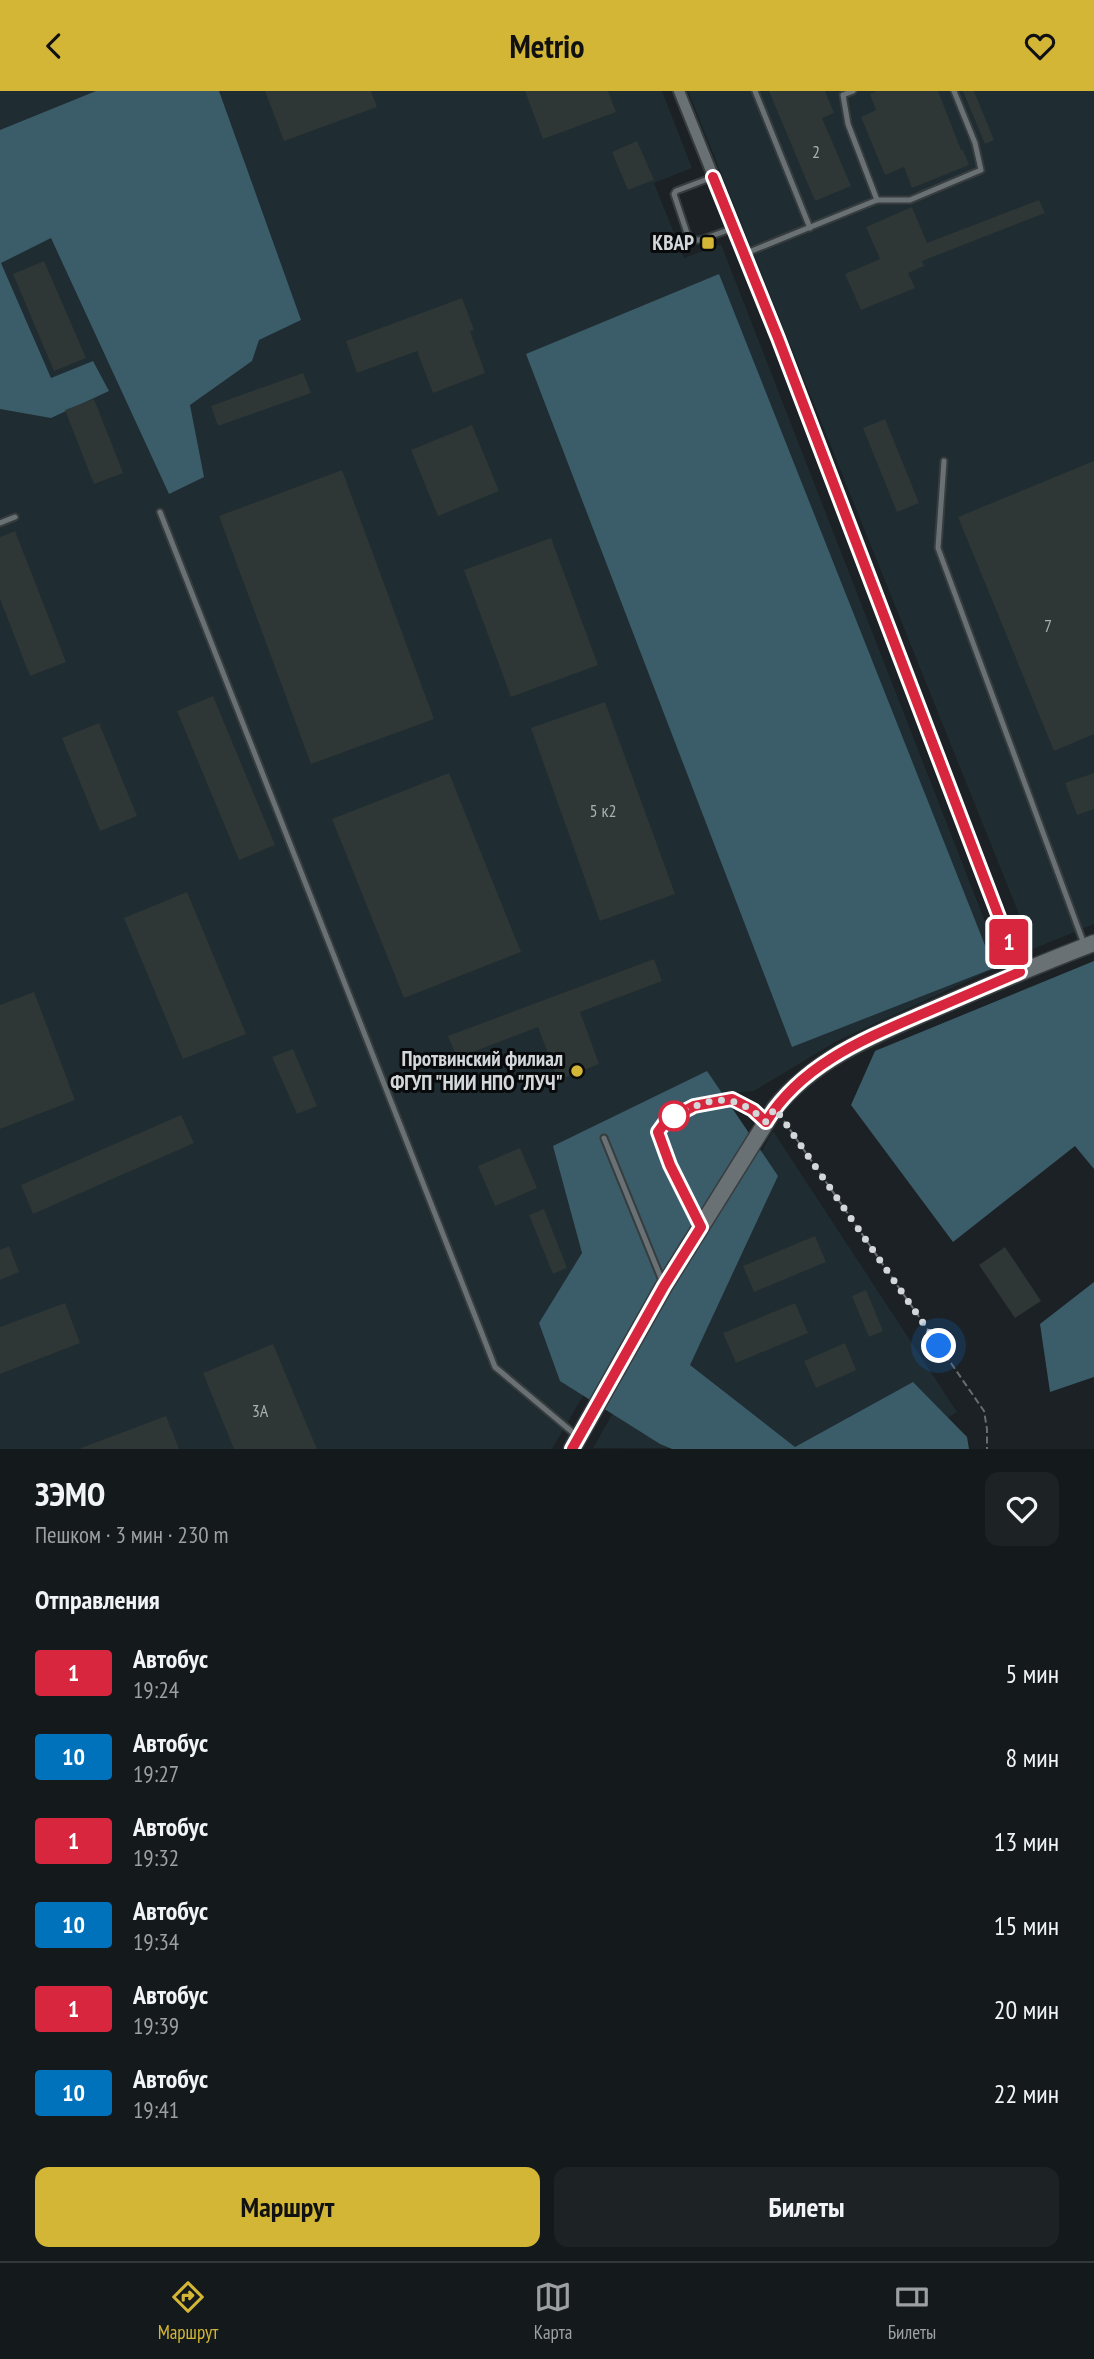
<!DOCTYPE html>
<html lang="ru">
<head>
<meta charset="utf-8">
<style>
	body { margin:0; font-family:"PT Sans Narrow",sans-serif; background:#1d2224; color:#f1f3f6; height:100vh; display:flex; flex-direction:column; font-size:26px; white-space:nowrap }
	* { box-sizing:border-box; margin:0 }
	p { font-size:23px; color:#9da0a3 }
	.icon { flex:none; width:38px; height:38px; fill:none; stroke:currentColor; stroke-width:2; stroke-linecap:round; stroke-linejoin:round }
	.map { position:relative; height:1358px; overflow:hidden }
	.panel { display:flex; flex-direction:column; background:#14191b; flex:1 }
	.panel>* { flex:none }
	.badge { padding:0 14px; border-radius:5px; font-size:24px; line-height:46px }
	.you { position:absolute; width:35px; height:35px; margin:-18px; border:5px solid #fff; border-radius:50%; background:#1a73e8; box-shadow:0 0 0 10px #1a73e833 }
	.map>.badge { position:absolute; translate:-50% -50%; box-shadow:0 0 0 4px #fff }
	h2 { padding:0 35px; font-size:26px; line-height:63px }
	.round { display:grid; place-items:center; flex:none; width:74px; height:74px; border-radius:14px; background:#1d2224 }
	.headline { display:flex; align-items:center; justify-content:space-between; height:119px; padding:0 35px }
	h1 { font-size:33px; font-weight:800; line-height:52px }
	.action { display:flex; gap:14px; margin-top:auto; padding:14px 35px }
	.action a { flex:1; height:80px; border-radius:14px; background:#d3b635; color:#111; font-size:28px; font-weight:800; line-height:80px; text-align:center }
	.action a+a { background:#1d2224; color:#f1f3f6 }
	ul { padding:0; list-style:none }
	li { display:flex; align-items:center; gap:21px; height:84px; padding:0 35px }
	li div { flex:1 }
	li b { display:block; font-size:26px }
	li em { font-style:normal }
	li .badge { min-width:77px; font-weight:700; text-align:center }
	header { display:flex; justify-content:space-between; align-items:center; height:91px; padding:0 35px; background:#d3b635; color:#111; font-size:32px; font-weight:800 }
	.tab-bar { display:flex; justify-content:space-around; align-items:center; height:98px; border-top:2px solid #33383a; background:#14191b; font-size:19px; color:#9da0a3 }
	.tab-bar a { display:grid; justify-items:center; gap:4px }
	.tab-bar .current { color:#d3b635 }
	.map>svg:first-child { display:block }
	.built { fill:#1f2c31 }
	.forest { fill:#3b5c69 }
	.building { fill:#2e3636 }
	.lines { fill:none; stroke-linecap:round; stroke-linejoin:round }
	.lane-casing { stroke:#373c3e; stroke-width:9 }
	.street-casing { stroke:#373c3e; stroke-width:14 }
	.secondary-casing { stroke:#373c3e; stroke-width:19 }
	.path { stroke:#676c6e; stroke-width:2; stroke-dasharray:7 3.5; stroke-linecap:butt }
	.lane { stroke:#6a7174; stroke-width:5 }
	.street { stroke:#6a7174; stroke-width:10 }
	.secondary { stroke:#6a7174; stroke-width:16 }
	.line-casing { stroke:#fff; stroke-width:16 }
	.line { stroke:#d7263d; stroke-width:10 }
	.walk { stroke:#d3d7d9; stroke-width:7; stroke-dasharray:0 12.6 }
	.poi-dot { fill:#d3b635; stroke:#080a0c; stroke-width:2.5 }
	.stop-dot { fill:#fff; stroke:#d7263d; stroke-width:3.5 }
	.labels { text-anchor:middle; stroke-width:6; stroke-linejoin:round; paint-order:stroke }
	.number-label { font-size:18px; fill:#aaafb0 }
	.poi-label { font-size:21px; font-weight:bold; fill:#d3d7d9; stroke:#080a0c; text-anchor:end }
</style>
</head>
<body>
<header><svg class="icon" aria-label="back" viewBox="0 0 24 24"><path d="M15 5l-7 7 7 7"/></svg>Metrio<svg class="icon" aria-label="heart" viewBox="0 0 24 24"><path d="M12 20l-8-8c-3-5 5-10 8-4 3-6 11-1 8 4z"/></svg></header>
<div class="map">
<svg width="1094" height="1358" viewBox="0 0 1094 1358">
	<rect width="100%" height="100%" fill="#1b2124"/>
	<!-- built -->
	<g class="built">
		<path d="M0 0H662L692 77 654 92 684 167 721 153 1002 874 835 951 754 1000 715 1003 685 1131 552 1358H0Z"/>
		<path d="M688 0H1094V833L1033 858Z"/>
		<path d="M773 1040 957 1321 895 1358 593 1357Z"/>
	</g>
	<!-- forest -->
	<g class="forest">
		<path d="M96 0H219L301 229 259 249 252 270 190 314 204 386 169 403 51 147 1 172 51 287 93 270 109 300 51 327 0 318V39Z"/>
		<path d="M719 183 994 877 792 956 526 263Z"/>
		<path d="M1094 870V1078L1075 1055 953 1151 851 1014 875 960Z"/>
		<path d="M707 980 778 1085 690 1274 795 1356 913 1291 967 1346 969 1358H672L660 1353 560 1290 539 1232 582 1162 553 1055Z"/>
		<path d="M1094 1191V1286L1050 1301 1040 1233Z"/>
	</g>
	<!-- building -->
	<g class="building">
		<path d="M265 0H371L377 16 284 50Z"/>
		<path d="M525 0H608L616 21 543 48Z"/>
		<path d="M769 0H825L834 22 822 27 851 95 815 110Z"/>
		<path d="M877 0H938L961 59H963L969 74 912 97 904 76 885 84 861 26 876 19 870 3Z"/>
		<path d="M963 0H974L994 49 985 53Z"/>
		<path d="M637 50 654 89 628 99 612 61Z"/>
		<path d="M1039 109 1045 122 922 170 924 175 908 182 915 197 861 219 845 183 880 168 866 136 912 116 927 152Z"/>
		<path d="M44 170 86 267 54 280 13 183Z"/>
		<path d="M462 207 474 239 470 240 485 282 433 302 417 260 357 282 346 250Z"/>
		<path d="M303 282 311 302 218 335 211 315Z"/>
		<path d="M94 308 123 382 94 393 65 319Z"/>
		<path d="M885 328 919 412 897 421 863 337Z"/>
		<path d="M472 334 499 400 438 425 411 359Z"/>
		<path d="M1094 370V643L1054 660 958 426Z"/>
		<path d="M342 379 434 628 311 673 219 425Z"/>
		<path d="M15 440 66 571 30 585 0 508V446Z"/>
		<path d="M551 447 598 574 511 606 464 479Z"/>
		<path d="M213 605 275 754 239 769 177 620Z"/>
		<path d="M605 611 675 803 600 830 531 637Z"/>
		<path d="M99 632 137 725 100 740 62 647Z"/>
		<path d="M449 682 521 861 404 907 332 728Z"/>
		<path d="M1094 682V718L1077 724 1065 692Z"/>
		<path d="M187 801 246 943 183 968 124 827Z"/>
		<path d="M654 868 662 890 580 921 599 973 558 989 538 936 457 967 448 945Z"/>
		<path d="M34 901 75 1009 0 1038V914Z"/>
		<path d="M293 958 317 1015 297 1023 272 966Z"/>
		<path d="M181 1024 194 1052 33 1123 21 1094Z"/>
		<path d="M520 1057 537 1097 495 1115 478 1075Z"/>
		<path d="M544 1118 567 1177 553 1183 529 1124Z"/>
		<path d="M815 1145 826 1171 754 1201 743 1175Z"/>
		<path d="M9 1155 19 1181 0 1189V1159Z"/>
		<path d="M1005 1156 1041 1210 1015 1227 979 1174Z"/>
		<path d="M866 1199 883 1240 869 1246 852 1205Z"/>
		<path d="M65 1212 80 1252 0 1283V1236Z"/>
		<path d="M795 1212 808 1242 736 1272 723 1242Z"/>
		<path d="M845 1252 856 1279 816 1297 804 1270Z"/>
		<path d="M273 1253 317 1358H234L203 1282Z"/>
		<path d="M166 1325 179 1358H81V1357Z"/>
	</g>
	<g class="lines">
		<!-- lane casing -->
		<g class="lane-casing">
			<g id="lane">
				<path d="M755 0 810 137"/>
				<path d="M853 0 843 4 848 33 877 109"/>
				<path d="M713 86 676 100 674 103 687 142 693 149H700L734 137"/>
				<path d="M744 163 877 109H910L981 79 975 52 954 0"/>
				<path d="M944 370 938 457 1084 853"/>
				<path d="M160 421 495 1276 577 1345"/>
				<path d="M0 432 15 426"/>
				<path d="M604 1047 663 1192"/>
				<path d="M699 1134 670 1074 658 1041 666 1029 694 1015 731 1008 753 1019 764 1029"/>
			</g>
		</g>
		<!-- street casing -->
		<g class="street-casing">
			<path id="street" d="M679 0 778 247 1020 881"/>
		</g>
		<!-- secondary casing -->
		<g class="secondary-casing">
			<path id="secondary" d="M572 1358 664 1195 775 1017C818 964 880 942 941 915 992 893 1042 872 1094 852"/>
		</g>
		<!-- path -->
		<path class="path" d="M784 1030 984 1320 987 1338V1358"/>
		<!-- lane -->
		<use href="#lane" class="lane"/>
		<!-- street -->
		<use href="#street" class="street"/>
		<!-- secondary -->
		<use href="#secondary" class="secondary"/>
	</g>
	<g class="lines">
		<!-- line casing -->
		<g class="line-casing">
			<path id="line" d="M572 1358 664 1195 701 1136 670 1074 658 1041 666 1030 694 1015 732 1008 753 1019 766 1031C801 974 862 949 922 923 955 909 987 895 1020 881L778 247 713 86"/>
		</g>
		<!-- line -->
		<use href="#line" class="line"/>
		<!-- walk -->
		<path class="walk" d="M674 1025C712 1006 733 1000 766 1031L775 1017 939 1255"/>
	</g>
	<!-- markers -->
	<g class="poi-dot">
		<rect x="701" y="145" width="14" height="14" rx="3.5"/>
		<circle cx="577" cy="980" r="7"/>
	</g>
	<circle class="stop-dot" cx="674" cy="1025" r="14"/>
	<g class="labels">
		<!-- number labels -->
		<g class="number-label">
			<text x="816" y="67">2</text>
			<text x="1048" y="541">7</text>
			<text x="603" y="726">5 к2</text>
			<text x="260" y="1326">3А</text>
		</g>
		<!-- poi labels -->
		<g class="poi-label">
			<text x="694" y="159">КВАР</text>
			<text x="563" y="975">Протвинский филиал<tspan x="563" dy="24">ФГУП "НИИ НПО "ЛУЧ"</tspan></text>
		</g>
	</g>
</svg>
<div class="you" style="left:939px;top:1255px"></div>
<b class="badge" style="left:1009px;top:851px;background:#d7263d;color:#fff">1</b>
</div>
<section class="panel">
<div class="headline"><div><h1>ЗЭМО</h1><p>Пешком · 3 мин · 230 m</p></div><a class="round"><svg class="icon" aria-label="heart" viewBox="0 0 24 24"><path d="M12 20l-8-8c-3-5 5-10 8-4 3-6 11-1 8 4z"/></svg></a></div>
<h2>Отправления</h2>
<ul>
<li><span class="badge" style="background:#d7263d;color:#fff">1</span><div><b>Автобус</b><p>19:24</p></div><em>5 мин</em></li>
<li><span class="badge" style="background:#0072bc;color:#fff">10</span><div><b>Автобус</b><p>19:27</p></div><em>8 мин</em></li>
<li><span class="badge" style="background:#d7263d;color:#fff">1</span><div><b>Автобус</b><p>19:32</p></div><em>13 мин</em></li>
<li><span class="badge" style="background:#0072bc;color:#fff">10</span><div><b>Автобус</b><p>19:34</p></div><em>15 мин</em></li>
<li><span class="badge" style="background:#d7263d;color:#fff">1</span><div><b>Автобус</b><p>19:39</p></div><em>20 мин</em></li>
<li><span class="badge" style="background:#0072bc;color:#fff">10</span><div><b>Автобус</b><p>19:41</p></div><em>22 мин</em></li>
</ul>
<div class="action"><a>Маршрут</a><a>Билеты</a></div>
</section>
<nav class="tab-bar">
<a class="current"><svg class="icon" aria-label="directions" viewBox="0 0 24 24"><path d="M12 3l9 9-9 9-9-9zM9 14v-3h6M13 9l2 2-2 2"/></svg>Маршрут</a>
<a><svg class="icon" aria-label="map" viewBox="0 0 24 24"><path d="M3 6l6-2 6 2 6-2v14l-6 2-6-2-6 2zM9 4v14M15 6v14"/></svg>Карта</a>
<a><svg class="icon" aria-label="tickets" viewBox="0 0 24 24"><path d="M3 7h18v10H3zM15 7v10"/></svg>Билеты</a>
</nav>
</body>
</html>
